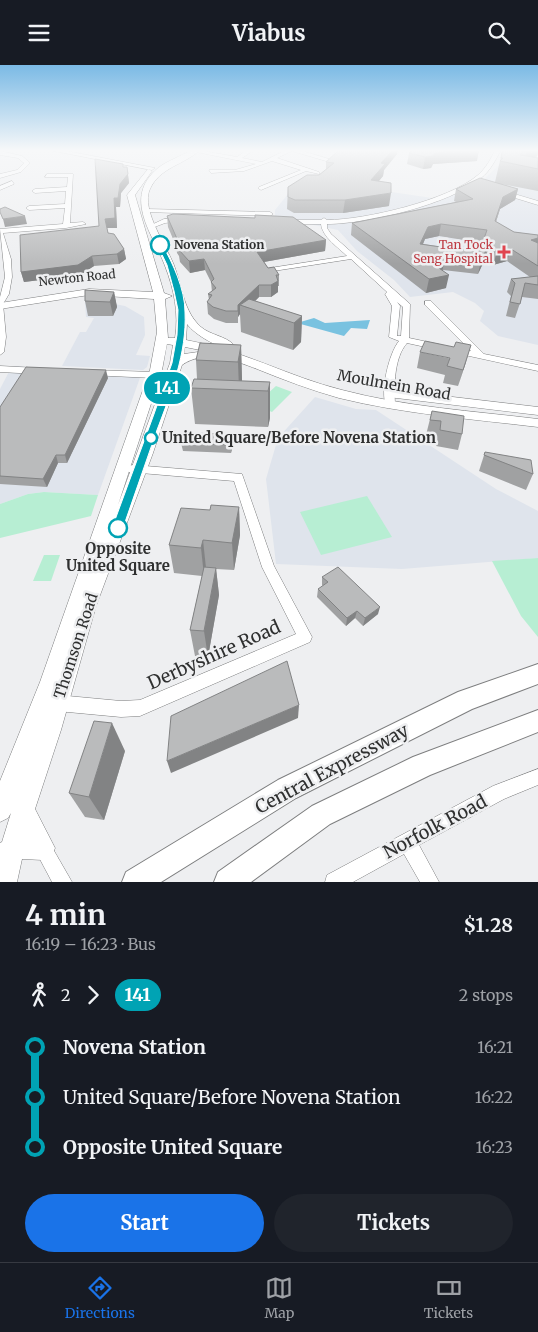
<!DOCTYPE html>
<html lang="en">
<head>
<meta charset="utf-8">
<style>
	body { margin:0; font-family:Merriweather,serif; background:#20242c; color:#f1f3f6; height:100vh; display:flex; flex-direction:column; font-size:19px; white-space:nowrap }
	* { box-sizing:border-box; margin:0 }
	p { font-size:16px; color:#9ea1a6 }
	.icon { flex:none; width:28px; height:28px; fill:none; stroke:currentColor; stroke-width:2; stroke-linecap:round; stroke-linejoin:round }
	.map { position:relative; height:817px; overflow:hidden }
	.drawer { display:flex; flex-direction:column; background:#171b24; flex:1 }
	.drawer>* { flex:none }
	.badge { padding:0 10px; border-radius:16px; font-size:18px; line-height:32px }
	.map>.badge { position:absolute; translate:-50% -50%; box-shadow:0 0 0 2px #fff }
	.legs { display:flex; align-items:center; gap:8px; height:55px; padding:0 25px; font-size:16px }
	.legs p { margin-inline-start:auto }
	.headline { display:flex; align-items:center; justify-content:space-between; height:85px; padding:0 25px }
	h1 { font-size:28px; font-weight:700; line-height:38px }
	.button { display:flex; gap:10px; margin-top:auto; padding:10px 25px }
	.button a { flex:1; height:58px; border-radius:30px; background:#1a73e8; color:#fff; font-size:20px; font-weight:700; line-height:58px; text-align:center }
	.button a+a { background:#20242c; color:#f1f3f6 }
	ul { padding:0 25px; list-style:none }
	li { display:flex; align-items:center; gap:18px; height:50px; font-size:19px }
	li i { display:grid; place-items:center; width:8px; height:100%; margin:0 6px; background:currentColor }
	li i::after { content:''; width:12px; height:12px; margin:-6px; border:4px solid; border-radius:50%; background:#171b24 }
	li p { margin-inline-start:auto }
	li:first-child i { background:linear-gradient(#0000 50%,currentColor 0) }
	li:last-child i { background:linear-gradient(currentColor 50%,#0000 0) }
	header { display:flex; justify-content:space-between; align-items:center; height:65px; padding:0 25px; background:#171b24; font-size:22px; font-weight:700 }
	.menu { display:flex; justify-content:space-around; align-items:center; height:70px; border-top:1px solid #363941; background:#171b24; font-size:14px; color:#9ea1a6 }
	.menu a { display:grid; justify-items:center; gap:2px }
	.menu .current { color:#1a73e8 }
	.map>svg:first-child { display:block }
	.built { fill:#dfe4ec }
	.green { fill:#b7eed3 }
	.water { fill:#79c2e0 }
	.lines { fill:none; stroke-linecap:round; stroke-linejoin:round }
	.minor-casing { stroke:#7d7e7f; stroke-width:1 }
	.major-casing { stroke:#7d7e7f; stroke-width:1 }
	.highway-casing { stroke:#7d7e7f; stroke-width:2 }
	.minor { fill:#fff; fill-rule:evenodd }
	.major { fill:#fff; fill-rule:evenodd }
	.highway { fill:#fff; fill-rule:evenodd }
	.wall { fill:#a0a1a2; fill-rule:evenodd }
	.shaded-wall { fill:#828384 }
	.building { fill:#babbbc; stroke:#828384; fill-rule:evenodd }
	.line-1 { fill:#00a3b4; stroke:#fff }
	.stop-1-dot { fill:#fff; stroke:#00a3b4; stroke-width:2.5 }
	.health-dot { fill:#e0444e; stroke:#eeeff1; stroke-width:2 }
	.labels { text-anchor:middle; stroke-width:5; stroke-linejoin:round; paint-order:stroke }
	.far-stop-label { font-size:12px; font-weight:bold; fill:#2f3030; stroke:#eeeff1; text-anchor:start }
	.far-health-label { font-size:12px; fill:#be3a42; stroke:#eeeff1; text-anchor:end }
	.far-street-label { font-size:12px; fill:#2f3030; stroke:#eeeff1 }
	.street-label { font-size:15px; fill:#2f3030; stroke:#eeeff1 }
	.stop-label { font-size:15px; font-weight:bold; fill:#2f3030; stroke:#eeeff1; text-anchor:start }
	.near-street-label { font-size:18px; fill:#2f3030; stroke:#eeeff1 }
</style>
</head>
<body>
<header><svg class="icon" aria-label="menu" viewBox="0 0 24 24"><path d="M4 6h16M4 12h16M4 18h16"/></svg>Viabus<svg class="icon" aria-label="search" viewBox="0 0 24 24"><circle cx="10" cy="10" r="6"/><path d="M15 15l6 6"/></svg></header>
<div class="map">
<svg width="538" height="817" viewBox="0 0 538 817">
	<rect width="100%" height="100%" fill="#eeeff1"/>
	<!-- built -->
	<g class="built">
		<path d="M498 101 538 109V280L498 271 480 256 484 246 475 238 453 227 410 232 394 215 357 186 338 165 275 152V145L288 129 310 115 432 133 476 122Z"/>
		<path d="M99 236 125 241 144 252 145 270 136 290 150 291 147 302 143 305 62 301 80 267H86L94 253 86 252 85 237Z"/>
		<path d="M12 301 141 310 98 430 44 427 28 429 0 439V324Z"/>
		<path d="M315 332 356 344 376 345 496 424 538 446V493L402 504 276 499 266 414 278 373Z"/>
	</g>
	<!-- green -->
	<g class="green">
		<path d="M276 321 292 327 272 347 255 340Z"/>
		<path d="M44 427 98 430 91 451 0 473V439L28 429Z"/>
		<path d="M367 431 392 472 321 490 300 447Z"/>
		<path d="M44 490H60L51 516H33Z"/>
		<path d="M538 493V572L521 551 492 496Z"/>
	</g>
	<!-- water -->
	<path class="water" d="M314 253 325 258 370 255 367 264 351 263 344 271 297 258Z"/>
	<g class="lines">
		<!-- minor casing -->
		<g class="minor-casing">
			<g id="minor">
				<path d="M49 85H61L155 103 152 105Z"/>
				<path d="M186 85H198L237 92 247 85H254L242 93 262 97 286 85H299L329 94 326 96 292 86 277 93 319 107V109L306 106 261 125 258 123 259 122 301 105 272 96 244 106 211 108 209 105H235L256 99Z"/>
				<path d="M495 85H501C495 96 490 106 481 113 451 139 367 159 327 159V163L331 169 410 239 409 273 442 280 443 282 439 285 407 278C394 293 394 320 395 339L394 341H386C380 326 389 288 399 276L389 272 392 241 385 229 387 227 351 194 267 207 266 205 270 203 347 191C339 183 322 172 321 159H287L284 157 287 155H321L324 153 327 155C365 155 449 135 478 110 486 103 491 94 495 85ZM397 237 403 242 401 271H397L400 241Z"/>
				<path d="M0 86 22 91 30 98 21 107 0 113V109L17 105 24 98 18 93 0 90Z"/>
				<path d="M47 109H73L70 158 83 157 86 159 66 163 3 168 11 194 12 212 9 229 3 239 6 272 4 287 0 290V232L5 212 0 164 63 159 65 143 29 145 26 143 29 141 65 139 66 126 35 128 32 126 35 124 67 122 68 112H45Z"/>
				<path d="M12 116 14 119 0 125V121Z"/>
				<path d="M501 125 538 136V140L499 128 498 127Z"/>
				<path d="M147 144 270 147 273 149 270 151 145 147V145Z"/>
				<path d="M181 153 183 154V156L165 158 152 163 149 161 164 154Z"/>
				<path d="M425 236H431L484 289 538 300V306L451 287V283L471 286 425 240Z"/>
				<path d="M0 301 38 303 43 306 38 309 0 307Z"/>
				<path d="M92 305 154 307 159 310 154 313 89 310V306Z"/>
				<path d="M133 400 242 409 274 501 312 572 310 577 140 651 121 652 57 646 52 643 49 638 52 633 57 630 121 636 140 635 296 569 262 502 234 416 129 407 127 404 129 401Z"/>
				<path d="M538 704V720L504 734 419 780 439 817H420L404 789 353 817H325L327 810 493 721Z"/>
				<path d="M43 774 49 777 72 817H52L34 783 37 777Z"/>
			</g>
		</g>
		<!-- major casing -->
		<g class="major-casing">
			<g id="major">
				<path d="M192 85H200C184 100 160 102 150 124 140 145 169 184 175 203 182 223 184 247 201 262 210 270 226 271 234 280L232 283C220 285 194 269 187 259L186 275C240 284 289 312 342 325 406 342 473 346 538 354V362C472 354 404 349 339 333 311 325 284 315 257 304 233 295 205 284 182 300L153 388 96 541 61 665 35 744 55 783 52 792 43 795 22 794 17 817H0V778L2 777 11 748 8 753 0 757V716L40 617 150 305 157 267 154 234 89 230 0 244V238L89 224 153 227 127 130 148 104 152 106 135 130 164 228 172 231 165 234 168 273H175C179 249 174 224 165 201 153 169 122 133 158 103 167 96 181 91 192 85ZM167 279 173 280 170 298 118 440 162 305ZM185 282 205 286 184 289Z"/>
				<path d="M393 325 538 342V350L388 332 386 329 388 326Z"/>
			</g>
		</g>
		<!-- highway casing -->
		<g class="highway-casing">
			<g id="highway">
				<path d="M538 599V619L472 644 296 733 161 817H122L126 807 278 715 458 627Z"/>
				<path d="M538 645V667L430 710 330 759 251 817H214L218 807 312 741 413 692Z"/>
			</g>
		</g>
		<!-- minor -->
		<use href="#minor" class="minor"/>
		<!-- major -->
		<use href="#major" class="major"/>
		<!-- highway -->
		<use href="#highway" class="highway"/>
	</g>
	<!-- wall -->
	<g class="wall">
		<path d="M504 85H538L537 91 534 93H538V126L501 119 518 124 515 135 500 144 496 157 514 167 538 170V234L522 232 515 253 506 251 511 231 507 227 511 214 530 212 507 196 493 200 485 194 478 209 443 205 446 223 426 228 351 170 352 158 456 137 454 136 456 124 495 117 502 87ZM439 171 482 178 481 182 462 185 423 179 425 174Z"/>
		<path d="M409 88 477 96 433 99 431 103 423 104 407 99Z"/>
		<path d="M397 89 384 105 383 111 378 117 389 141 343 148H294L287 144 288 122 319 110 326 105V97Z"/>
		<path d="M124 102H127L129 118 121 128 120 142H116L117 163H107L108 168 124 184 126 194 119 199 94 201 80 210 24 217 21 207 99 161Z"/>
		<path d="M167 151 326 175 325 186 264 197 268 203 279 210V221H278V227L271 232H259L255 236 302 251 301 277 293 285 241 267 240 249 238 252V258H226L214 254 208 249 207 237 209 235 208 229 212 227 211 217 205 205 190 208 180 197 179 191 177 188 176 181 168 162Z"/>
		<path d="M114 227 117 242 113 251H88L85 236Z"/>
		<path d="M241 280 242 316 270 317V353L268 362 195 359 191 323 197 314 196 295Z"/>
		<path d="M420 287 466 297 458 321 443 318 445 310 417 303Z"/>
		<path d="M108 313 67 398H58L47 422 0 419V342Z"/>
		<path d="M432 346 462 369 458 385 436 381 437 372 426 370Z"/>
		<path d="M232 369 233 378 231 388 183 386 181 378Z"/>
		<path d="M485 387 533 409 526 425 479 406Z"/>
		<path d="M239 442 240 470 234 505 216 504 219 530 208 592 195 591 190 565 202 511 174 508 169 480 210 445Z"/>
		<path d="M322 512 378 549 363 561 355 553 346 561 317 532 318 524 323 521 322 520Z"/>
		<path d="M125 686 104 755 85 752 69 728Z"/>
	</g>
	<!-- shaded-wall -->
	<g class="shaded-wall">
		<path d="M393 85H398L397 89 384 105 383 111 369 128 371 115 381 98Z"/>
		<path d="M473 85H479L477 96 433 99 431 103 423 104 425 92 435 88Z"/>
		<path d="M527 85H538V89L537 91 524 99Z"/>
		<path d="M127 102 129 118 121 128 120 142H116L117 163H107L105 154Z"/>
		<path d="M518 124 515 135 500 144 492 169 503 132Z"/>
		<path d="M391 128 389 141 343 148 345 135Z"/>
		<path d="M25 151 27 159 5 162 3 154Z"/>
		<path d="M441 159 439 171 425 174 418 191 420 179 428 162Z"/>
		<path d="M538 173V184L531 175Z"/>
		<path d="M326 175 325 186 258 198 257 187Z"/>
		<path d="M488 181 485 194 478 209 481 196Z"/>
		<path d="M124 184 126 194 119 199 117 189Z"/>
		<path d="M511 184 507 196 493 200 497 187Z"/>
		<path d="M92 191 94 201 80 210 24 217 21 207Z"/>
		<path d="M204 194 205 205 190 208 189 196Z"/>
		<path d="M444 199 441 211 449 210 446 223 426 228 429 214 436 201Z"/>
		<path d="M278 216V227L271 232V220Z"/>
		<path d="M259 220V232L248 243 240 240V249L238 252V240Z"/>
		<path d="M114 227 117 242 113 251 110 237Z"/>
		<path d="M302 251 301 277 293 285 294 258Z"/>
		<path d="M241 280 242 315 240 325H239L238 297Z"/>
		<path d="M471 280 466 297 458 321 463 305Z"/>
		<path d="M106 305 108 313 67 398 65 390Z"/>
		<path d="M270 317V353L268 362V326Z"/>
		<path d="M232 369 233 378 231 388V380Z"/>
		<path d="M56 390 58 398 47 422 43 414Z"/>
		<path d="M239 442 240 470 234 505 232 478Z"/>
		<path d="M203 475 206 503 204 511 201 483Z"/>
		<path d="M216 503 219 530 208 592 204 566Z"/>
		<path d="M380 542 378 549 363 561 365 553Z"/>
		<path d="M357 546 355 553 346 561 347 553Z"/>
		<path d="M299 640 298 653 171 708 167 696Z"/>
		<path d="M112 658 125 686 104 755 89 732Z"/>
	</g>
	<!-- building -->
	<g class="building">
		<path d="M339 85H393L381 98 385 99 371 115 391 118V128L345 135H295L288 132V122L307 110H319L334 98 326 97Z"/>
		<path d="M412 85H473L435 88 433 91 425 92 409 88Z"/>
		<path d="M504 85H524L520 90 538 93V104L500 96 503 93H501L502 87Z"/>
		<path d="M95 94 123 99V102H127L128 109 120 119 118 133H114L115 153 105 154 108 168 114 169 124 184 117 189 92 191 78 200 21 207 20 170 99 161Z"/>
		<path d="M480 113 518 124 503 132 495 156 514 167 538 170V173L531 175 538 178V201L511 184 497 187 488 181 481 196 432 191 444 199 436 201 449 210 429 214 352 158 473 134 456 124ZM441 159 487 165 481 182 462 185 420 179 428 162Z"/>
		<path d="M5 142 25 151 3 154 0 147V144Z"/>
		<path d="M173 149 255 153V150L293 152 326 175 257 187 268 203 274 202 279 210H276L278 216 271 220H259L238 240V246H226L213 242 207 237 212 230 208 229 216 223 211 217 214 214 204 194 189 196 179 185 180 182 176 177 178 176 167 151Z"/>
		<path d="M538 211V220L525 218 520 239 510 237 515 218 511 214Z"/>
		<path d="M85 225 114 227 110 237 85 236Z"/>
		<path d="M249 234 302 251 294 258 240 240Z"/>
		<path d="M425 276 454 282 456 277 471 280 463 305 447 301 450 293 420 287Z"/>
		<path d="M200 278 241 280 238 297 196 295Z"/>
		<path d="M26 302 106 305 65 390H56L43 414 0 411V342Z"/>
		<path d="M194 314 270 317 268 326 191 323Z"/>
		<path d="M432 346 464 351 462 369 440 365 441 356 430 355Z"/>
		<path d="M184 368 232 369 231 380 181 378Z"/>
		<path d="M485 387 531 395 533 409 484 390Z"/>
		<path d="M211 440 239 442 232 478 203 475 201 483 169 480 181 443 210 445Z"/>
		<path d="M204 502 216 503 204 566 190 565Z"/>
		<path d="M338 502 380 542 365 553 357 546 347 553 318 524 328 517 322 512Z"/>
		<path d="M287 596 299 640 167 696 171 651Z"/>
		<path d="M94 656 112 658 89 732 69 728Z"/>
	</g>
	<!-- sky -->
	<linearGradient id="sky" x2="0" y2="1"><stop stop-color="#7bbae5"/><stop offset="0.43" stop-color="#f7f8f9"/><stop offset="1" stop-color="#f7f8f9" stop-opacity="0"/></linearGradient>
	<rect width="538" height="199" fill="url(#sky)"/>
	<!-- line-1 -->
	<path class="line-1" d="M157 179H162C173 199 185 224 185 247 187 288 171 328 157 365 146 398 134 430 123 463L118 467 112 463 154 349 172 298 177 270 178 245 174 226 167 200Z"/>
	<!-- markers -->
	<g class="stop-1-dot">
		<circle cx="160" cy="180" r="9"/>
		<circle cx="151" cy="373" r="6"/>
		<circle cx="118" cy="463" r="9"/>
	</g>
	<path class="health-dot" d="M501.5 179.5h5v5h5v5h-5v5h-5v-5h-5v-5h5z"/>
	<g class="labels">
		<!-- far-stop labels -->
		<g class="far-stop-label">
			<text x="174" y="184">Novena Station</text>
		</g>
		<!-- far-health labels -->
		<g class="far-health-label">
			<text x="493" y="184">Tan Tock<tspan x="493" dy="14">Seng Hospital</tspan></text>
		</g>
		<!-- far-street labels -->
		<g class="far-street-label">
			<text transform="translate(77 213) rotate(-6)" y="4">Newton Road</text>
		</g>
		<!-- street labels -->
		<g class="street-label">
			<text transform="translate(394 320) rotate(10)" y="5">Moulmein Road</text>
			<text transform="translate(76 581) rotate(-72)" y="5">Thomson Road</text>
		</g>
		<!-- stop labels -->
		<g class="stop-label">
			<text x="162" y="378">United Square/Before Novena Station</text>
			<text x="118" y="489" text-anchor="middle">Opposite<tspan x="118" dy="17">United Square</tspan></text>
		</g>
		<!-- near-street labels -->
		<g class="near-street-label">
			<text transform="translate(214 590) rotate(-24)" y="6">Derbyshire Road</text>
			<text transform="translate(332 704) rotate(-28)" y="6">Central Expressway</text>
			<text transform="translate(435 762) rotate(-28)" y="6">Norfolk Road</text>
		</g>
	</g>
</svg>
<b class="badge" style="left:167px;top:323px;background:#00a3b4;color:#fff">141</b>
</div>
<section class="drawer">
<div class="headline"><div><h1>4 min</h1><p>16:19 – 16:23 · Bus</p></div><b>$1.28</b></div>
<div class="legs"><svg class="icon" aria-label="walk" viewBox="0 0 24 24"><circle cx="13" cy="4" r="2"/><path d="M13 8l-2 6 4 7M11 14l-3 7M7 12l3-4h3l4 4"/></svg>2<svg class="icon" aria-label="forward" viewBox="0 0 24 24"><path d="M9 5l7 7-7 7"/></svg><b class="badge" style="background:#00a3b4;color:#fff">141</b><p>2 stops</p></div>
<ul>
<li><i style="color:#00a3b4"></i><b>Novena Station</b><p>16:21</p></li>
<li><i style="color:#00a3b4"></i><span>United Square/Before Novena Station</span><p>16:22</p></li>
<li><i style="color:#00a3b4"></i><b>Opposite United Square</b><p>16:23</p></li>
</ul>
<div class="button"><a>Start</a><a>Tickets</a></div>
</section>
<nav class="menu">
<a class="current"><svg class="icon" aria-label="directions" viewBox="0 0 24 24"><path d="M12 3l9 9-9 9-9-9zM9 14v-3h6M13 9l2 2-2 2"/></svg>Directions</a>
<a><svg class="icon" aria-label="map" viewBox="0 0 24 24"><path d="M3 6l6-2 6 2 6-2v14l-6 2-6-2-6 2zM9 4v14M15 6v14"/></svg>Map</a>
<a><svg class="icon" aria-label="tickets" viewBox="0 0 24 24"><path d="M3 7h18v10H3zM15 7v10"/></svg>Tickets</a>
</nav>
</body>
</html>
